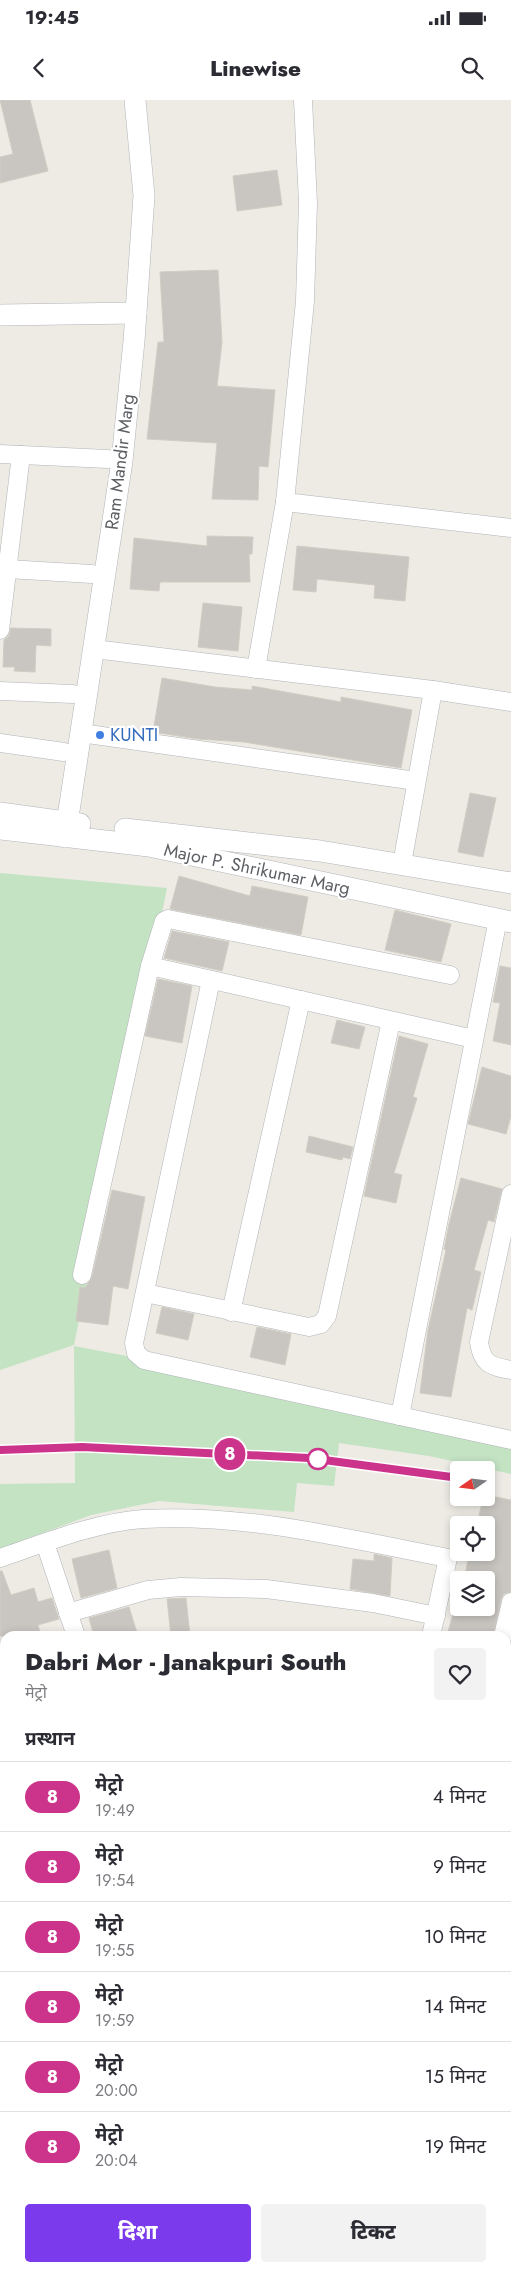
<!DOCTYPE html>
<html lang="hi">
<head>
<meta charset="utf-8">
<style>
	body { margin:0; font-family:Jost,"Noto Sans Devanagari",sans-serif; background:#f2f2f3; color:#2b2b33; height:100vh; display:flex; flex-direction:column; font-size:19px; white-space:nowrap }
	* { box-sizing:border-box; margin:0 }
	p { font-size:16px; color:#7c7c81 }
	.icon { flex:none; width:28px; height:28px; fill:none; stroke:currentColor; stroke-width:2; stroke-linecap:round; stroke-linejoin:round }
	.map { position:relative; flex:1; overflow:hidden }
	.details { position:absolute; left:0px; top:1531px; width:511px; height:641px; display:flex; flex-direction:column; background:#fff; border-radius:15px 15px 0 0; box-shadow:0 2px 8px #0003 }
	.details>* { flex:none }
	.badge { padding:0 10px; border-radius:16px; font-size:18px; line-height:32px }
	.needle { width:32px; rotate:256deg }
	.buttons { position:absolute; left:450px; top:1361px; display:grid; gap:10px }
	.buttons a { display:grid; place-items:center; width:45px; height:45px; border-radius:5px; background:#fff; box-shadow:0 2px 8px #0003; font-size:25px }
	.map>.badge { position:absolute; translate:-50% -50%; box-shadow:0 0 0 2px #fff }
	h2 { padding:0 25px; font-size:19px; line-height:45px }
	.round { display:grid; place-items:center; flex:none; width:52px; height:52px; border-radius:5px; background:#f2f2f3 }
	.head { display:flex; align-items:center; justify-content:space-between; height:85px; padding:0 25px }
	h1 { font-size:24px; font-weight:800; line-height:38px }
	.button { display:flex; gap:10px; margin-top:auto; padding:10px 25px }
	.button a { flex:1; height:58px; border-radius:5px; background:#7c3aed; color:#fff; font-size:20px; font-weight:800; line-height:58px; text-align:center }
	.button a+a { background:#f2f2f3; color:#2b2b33 }
	ul { padding:0; list-style:none }
	li { display:flex; align-items:center; gap:15px; height:70px; padding:0 25px; border-top:1px solid #e1e1e2 }
	li div { flex:1 }
	li b { display:block; font-size:19px }
	li em { font-style:normal }
	li .badge { min-width:55px; font-weight:700; text-align:center }
	.status { display:flex; justify-content:space-between; align-items:center; height:35px; padding:0 25px; background:#fff; direction:ltr }
	.status svg { height:14px; fill:currentColor }
	header { display:flex; justify-content:space-between; align-items:center; height:65px; padding:0 25px; background:#fff; font-size:22px; font-weight:800 }
	.map>svg:first-child { display:block }
	.green { fill:#c3e3c3 }
	.building { fill:#c9c6c1; stroke:#d1cdc3 }
	.lines { fill:none; stroke-linecap:round; stroke-linejoin:round }
	.minor-casing { stroke:#b1b4b8; stroke-width:19 }
	.tertiary-casing { stroke:#b1b4b8; stroke-width:22 }
	.primary-casing { stroke:#e5c266; stroke-width:29 }
	.minor { stroke:#fff; stroke-width:18 }
	.tertiary { stroke:#fff; stroke-width:21 }
	.primary { stroke:#f8ecaf; stroke-width:28 }
	.line-casing { stroke:#fff; stroke-width:11 }
	.line { stroke:#cc338b; stroke-width:8 }
	.shop-dot { fill:#3f7fe0; stroke:#fff; stroke-width:2 }
	.stop-dot { fill:#fff; stroke:#cc338b; stroke-width:2.5 }
	.labels { text-anchor:middle; stroke-width:4.5; stroke-linejoin:round; paint-order:stroke }
	.street-label { font-size:18px; fill:#5c5f63; stroke:#fff }
	.shop-label { font-size:18px; fill:#366cbe; stroke:#fff; text-anchor:start }
</style>
</head>
<body>
<div class="status"><b>19:45</b><svg viewBox="0 0 49 12"><path d="M0 12V9h3v3zM5 12V6h3v6zM10 12V3h3v9zM15 12V0h3v12zM26 1h20v11H26zM47 4h2v5h-2z"/></svg></div>
<header><svg class="icon" aria-label="back" viewBox="0 0 24 24"><path d="M15 5l-7 7 7 7"/></svg>Linewise<svg class="icon" aria-label="search" viewBox="0 0 24 24"><circle cx="10" cy="10" r="6"/><path d="M15 15l6 6"/></svg></header>
<div class="map">
<svg width="511" height="2172" viewBox="0 0 511 2172">
	<rect width="100%" height="100%" fill="#edebe4"/>
	<!-- green -->
	<g class="green">
		<path d="M0 773 167 788 74 1245 0 1270Z"/>
		<path d="M74 1246 174 1265 511 1342V1374L429 1356 339 1343 334 1386 297 1383 294 1412 159 1401 91 1415 0 1449V1384L75 1383Z"/>
	</g>
	<!-- building -->
	<g class="building">
		<path d="M0 0H30L48 71 0 83V57L13 54Z"/>
		<path d="M277 70 282 105 237 111 233 76Z"/>
		<path d="M218 170 222 242 217 286 275 290 268 367 259 366 258 400 212 399 217 343 147 339 158 242H164L160 172Z"/>
		<path d="M207 436 253 437 252 454H249L250 482H160L159 491 130 489 134 438 207 446Z"/>
		<path d="M297 446 409 457 405 501 374 498 375 485 317 479 316 492 293 490Z"/>
		<path d="M203 503 242 507 238 551 198 547Z"/>
		<path d="M11 528 51 529V546L36 545 35 572 14 571 15 567H3L4 540 9 536Z"/>
		<path d="M162 578 215 587 252 590V586L341 602V597L412 610 401 668 244 642 198 639 153 632Z"/>
		<path d="M470 693 496 698 483 757 458 752Z"/>
		<path d="M179 776 250 796 252 786 308 797 301 835 170 809Z"/>
		<path d="M395 810 451 824 441 862 385 850Z"/>
		<path d="M172 831 229 842 222 871 164 858Z"/>
		<path d="M500 866 511 868V945L493 941 500 903 493 902Z"/>
		<path d="M158 879 192 886 182 943 145 936Z"/>
		<path d="M337 920 365 927 359 949 331 943Z"/>
		<path d="M399 936 428 944 413 997 417 998 394 1073 402 1075 396 1103 364 1096Z"/>
		<path d="M482 967 511 976V1016L506 1034 468 1024Z"/>
		<path d="M309 1036 353 1047 350 1059 343 1057 342 1060 306 1052Z"/>
		<path d="M461 1078 502 1089 494 1122 488 1120 474 1170 481 1172 472 1210 467 1208 451 1297 420 1293 428 1230 446 1150 444 1149 449 1124Z"/>
		<path d="M112 1090 145 1097 128 1189 113 1186 108 1225 76 1221 80 1187 85 1188 92 1177Z"/>
		<path d="M162 1207 194 1214 188 1240 156 1233Z"/>
		<path d="M257 1227 291 1234 285 1265 250 1257Z"/>
		<path d="M486 1395 511 1400V1492L504 1494 501 1499 493 1536H447L454 1510 458 1511V1508H486V1480H464L469 1455 472 1456 473 1452H486V1425H477L483 1398H486Z"/>
		<path d="M109 1450 117 1488 81 1498 72 1459Z"/>
		<path d="M374 1454 392 1458 390 1496 350 1489 353 1459 374 1461Z"/>
		<path d="M0 1471H2L11 1495 34 1488 38 1502 52 1498 59 1519 38 1525 41 1536H0Z"/>
		<path d="M186 1498 190 1536H171L167 1499Z"/>
		<path d="M129 1507 138 1536H94L89 1518Z"/>
	</g>
	<g class="lines">
		<!-- minor casing -->
		<g class="minor-casing">
			<g id="minor">
				<path d="M303 0 308 103 305 201 285 402 511 428"/>
				<path d="M0 354 108 359"/>
				<path d="M7 469 92 474"/>
				<path d="M0 530 21 355"/>
				<path d="M94 549 433 590"/>
				<path d="M256 569 285 402"/>
				<path d="M0 591 73 594"/>
				<path d="M81 633 416 681"/>
				<path d="M0 643 64 652"/>
				<path d="M402 764 433 590 511 602"/>
				<path d="M150 866 474 939"/>
				<path d="M211 880 134 1243 136 1253 144 1260 400 1316 498 819"/>
				<path d="M511 1094 479 1242C482 1264 490 1266 511 1270"/>
				<path d="M82 1175 150 866 164 821 168 819 450 875"/>
				<path d="M145 1193 309 1227 321 1224 327 1216 391 921"/>
				<path d="M231 1212 301 900"/>
				<path d="M400 1316 511 1340"/>
				<path d="M45 1443 76 1536"/>
				<path d="M0 1458C44 1443 97 1422 143 1419 246 1413 348 1439 448 1458L431 1536"/>
				<path d="M68 1513 148 1490 181 1487 266 1489 373 1503 436 1516"/>
				<path d="M503 1536 511 1502"/>
				<path d="M0 1570 5 1569"/>
				<path d="M0 1853 5 1870"/>
				<path d="M0 1921 5 1919"/>
				<path d="M506 1943 511 1920"/>
				<path d="M506 2010 511 2011"/>
				<path d="M0 2018 5 2016"/>
				<path d="M100 2172 101 2168"/>
				<path d="M163 2172 164 2168"/>
				<path d="M290 2172 291 2168"/>
				<path d="M381 2172 382 2168"/>
				<path d="M453 2172 454 2168"/>
			</g>
		</g>
		<!-- tertiary casing -->
		<g class="tertiary-casing">
			<g id="tertiary">
				<path d="M0 215 136 213"/>
				<path d="M0 713 80 724"/>
				<path d="M0 729 149 746 511 822"/>
				<path d="M125 729 320 751 511 783"/>
				<path d="M65 737 122 361 134 241 144 96 135 0"/>
			</g>
		</g>
		<!-- primary casing -->
		<g class="primary-casing">
			<g id="primary">
				<path d="M506 2057 511 2034"/>
				<path d="M481 2172 482 2168"/>
			</g>
		</g>
		<!-- minor -->
		<use href="#minor" class="minor"/>
		<!-- tertiary -->
		<use href="#tertiary" class="tertiary"/>
		<!-- primary -->
		<use href="#primary" class="primary"/>
	</g>
	<g class="lines">
		<!-- line casing -->
		<g class="line-casing">
			<path id="line" d="M0 1350 82 1347 309 1358 459 1378"/>
		</g>
		<!-- line -->
		<use href="#line" class="line"/>
	</g>
	<!-- markers -->
	<circle class="shop-dot" cx="100" cy="635" r="5"/>
	<circle class="stop-dot" cx="318" cy="1359" r="10"/>
	<g class="labels">
		<!-- street labels -->
		<g class="street-label">
			<text transform="translate(120 362) rotate(-83)" y="6">Ram Mandir Marg</text>
			<text transform="translate(257 769) rotate(12)" y="6">Major P. Shrikumar Marg</text>
		</g>
		<!-- shop labels -->
		<g class="shop-label">
			<text x="110" y="641">KUNTI</text>
		</g>
	</g>
</svg>
<div class="buttons">
<a><svg class="needle" viewBox="-14 -14 28 28"><path d="M0-13l5 13h-10z" fill="#e53935"/><path d="M0 13l5-13h-10z" fill="#7c7c81"/></svg></a>
<a><svg class="icon" aria-label="locate" viewBox="0 0 24 24"><circle cx="12" cy="12" r="6"/><path d="M12 2v4M12 18v4M2 12h4M18 12h4"/></svg></a>
<a><svg class="icon" aria-label="layers" viewBox="0 0 24 24"><path d="M12 4l9 5-9 5-9-5zM3 14l9 5 9-5"/></svg></a>
</div>
<b class="badge" style="left:230px;top:1354px;background:#cc338b;color:#fff">8</b>
<section class="details">
<div class="head"><div><h1>Dabri Mor - Janakpuri South</h1><p>मेट्रो</p></div><a class="round"><svg class="icon" aria-label="heart" viewBox="0 0 24 24"><path d="M12 20l-8-8c-3-5 5-10 8-4 3-6 11-1 8 4z"/></svg></a></div>
<h2>प्रस्थान</h2>
<ul>
<li><span class="badge" style="background:#cc338b;color:#fff">8</span><div><b>मेट्रो</b><p>19:49</p></div><em>4 मिनट</em></li>
<li><span class="badge" style="background:#cc338b;color:#fff">8</span><div><b>मेट्रो</b><p>19:54</p></div><em>9 मिनट</em></li>
<li><span class="badge" style="background:#cc338b;color:#fff">8</span><div><b>मेट्रो</b><p>19:55</p></div><em>10 मिनट</em></li>
<li><span class="badge" style="background:#cc338b;color:#fff">8</span><div><b>मेट्रो</b><p>19:59</p></div><em>14 मिनट</em></li>
<li><span class="badge" style="background:#cc338b;color:#fff">8</span><div><b>मेट्रो</b><p>20:00</p></div><em>15 मिनट</em></li>
<li><span class="badge" style="background:#cc338b;color:#fff">8</span><div><b>मेट्रो</b><p>20:04</p></div><em>19 मिनट</em></li>
</ul>
<div class="button"><a>दिशा</a><a>टिकट</a></div>
</section>
</div>
</body>
</html>
